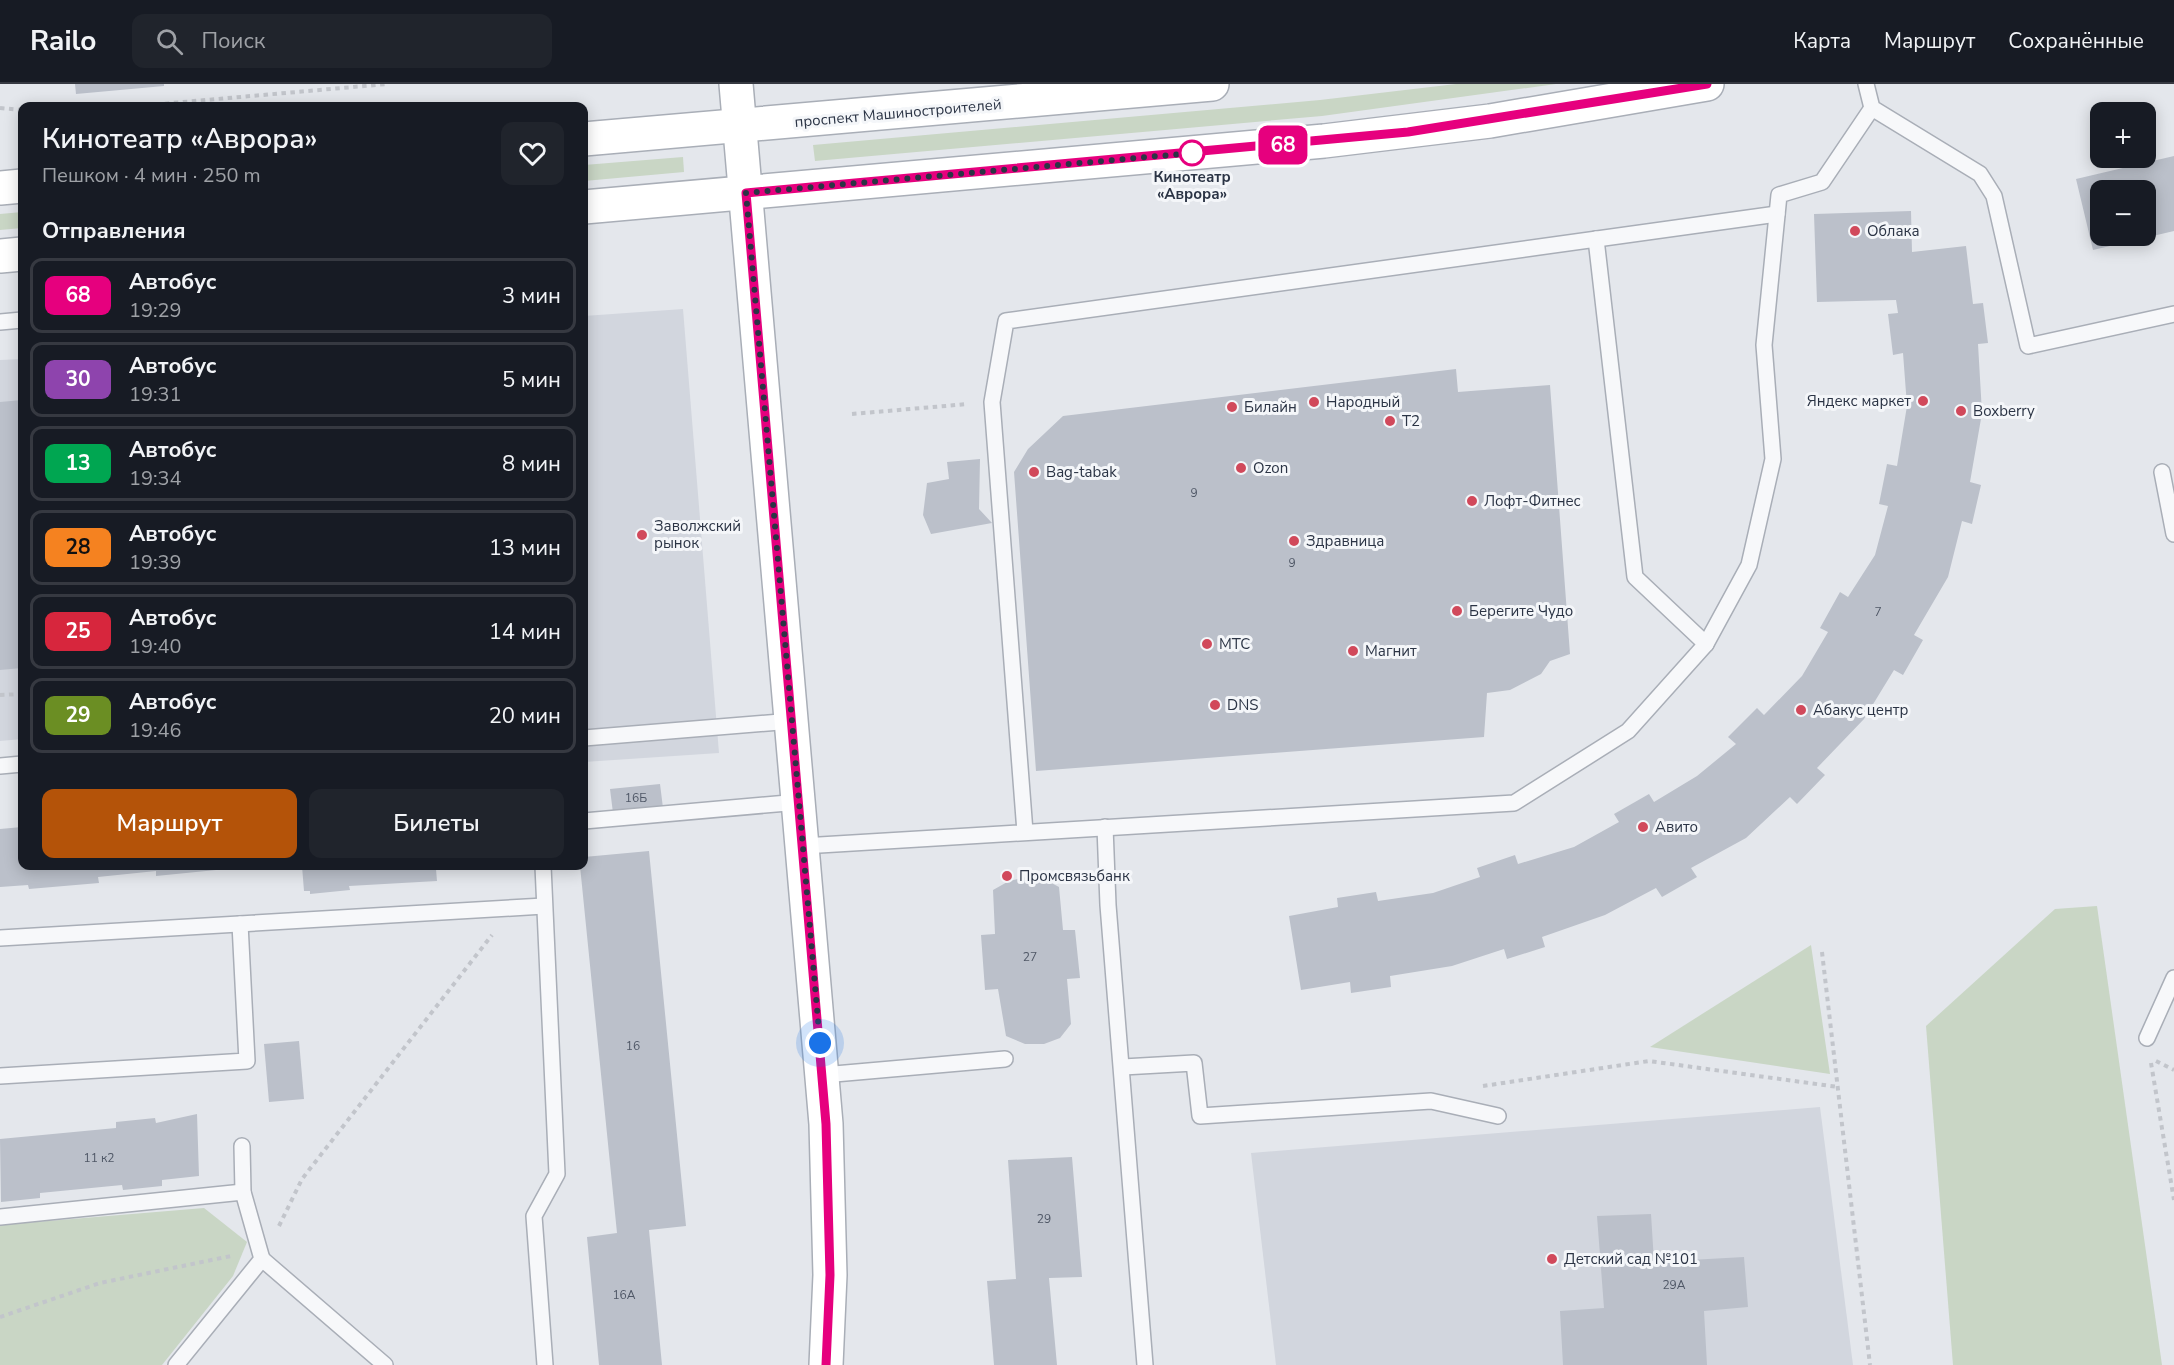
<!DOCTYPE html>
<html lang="ru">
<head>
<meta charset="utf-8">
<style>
	body { margin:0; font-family:"Nunito Sans",sans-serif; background:#20242c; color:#f1f3f6; height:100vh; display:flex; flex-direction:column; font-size:22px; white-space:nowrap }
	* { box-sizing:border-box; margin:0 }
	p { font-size:20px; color:#9ea1a6 }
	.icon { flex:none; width:33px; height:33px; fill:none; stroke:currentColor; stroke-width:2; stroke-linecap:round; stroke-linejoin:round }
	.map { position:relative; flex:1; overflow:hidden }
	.panel { position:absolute; left:18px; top:18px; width:570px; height:768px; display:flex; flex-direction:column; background:#171b24; border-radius:12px; box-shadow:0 3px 15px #0003 }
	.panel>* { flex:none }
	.badge { padding:0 12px; border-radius:9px; font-size:21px; line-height:39px }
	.fabs { position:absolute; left:2090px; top:18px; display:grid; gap:12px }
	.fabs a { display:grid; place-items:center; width:66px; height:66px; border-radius:12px; background:#171b24; box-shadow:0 3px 15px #0003; font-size:30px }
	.you { position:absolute; width:30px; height:30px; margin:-15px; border:4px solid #fff; border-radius:50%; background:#1a73e8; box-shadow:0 0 0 9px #1a73e833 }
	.map>.badge { position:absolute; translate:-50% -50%; box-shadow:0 0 0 3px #fff }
	h2 { padding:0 24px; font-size:22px; line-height:54px }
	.round { display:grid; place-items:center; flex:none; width:63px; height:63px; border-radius:12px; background:#20242c }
	.head { display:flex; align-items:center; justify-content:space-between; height:102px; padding:0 24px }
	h1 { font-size:28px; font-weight:600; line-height:45px }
	.action { display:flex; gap:12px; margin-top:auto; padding:12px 24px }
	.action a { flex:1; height:69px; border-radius:12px; background:#b45309; color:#fff; font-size:24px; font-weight:600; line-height:69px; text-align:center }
	.action a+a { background:#20242c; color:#f1f3f6 }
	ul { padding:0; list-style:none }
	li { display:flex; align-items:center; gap:18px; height:75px; margin:0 12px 9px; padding:0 12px; border:3px solid #363941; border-radius:12px }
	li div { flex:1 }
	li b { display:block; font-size:22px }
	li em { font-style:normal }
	li .badge { min-width:66px; font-weight:700; text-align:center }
	header { display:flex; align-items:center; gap:36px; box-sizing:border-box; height:84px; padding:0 30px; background:#171b24; border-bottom:2px solid #363941 }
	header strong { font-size:28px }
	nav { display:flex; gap:33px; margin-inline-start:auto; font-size:21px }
	.search { width:420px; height:54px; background:#20242c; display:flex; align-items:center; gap:15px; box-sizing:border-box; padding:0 21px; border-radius:12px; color:#9ea1a6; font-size:22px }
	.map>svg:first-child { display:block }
	.built { fill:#d2d6de }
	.green { fill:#c9d6c5 }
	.building { fill:#bbc0ca; fill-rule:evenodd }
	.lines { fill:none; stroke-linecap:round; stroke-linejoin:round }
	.lane-casing { stroke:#a9aeb7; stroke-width:18 }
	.secondary-casing { stroke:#a9aeb7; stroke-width:36 }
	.path { stroke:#c2c5cb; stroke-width:4; stroke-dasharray:4.5 4.5; stroke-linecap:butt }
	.lane { stroke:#f7f8fa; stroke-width:15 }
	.secondary { stroke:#fff; stroke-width:33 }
	.line-casing { stroke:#fff; stroke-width:14 }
	.line { stroke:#e6007e; stroke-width:9 }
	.walk { stroke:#2b3445; stroke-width:6; stroke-dasharray:0 10.8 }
	.stop-dot { fill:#fff; stroke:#e6007e; stroke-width:3 }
	.poi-dot { fill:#d1495b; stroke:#f4f6f9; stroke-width:2 }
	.labels { text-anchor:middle; stroke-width:6; stroke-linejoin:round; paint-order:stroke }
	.number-label { font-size:12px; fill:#4f5766 }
	.street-label { font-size:15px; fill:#2b3445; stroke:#f4f6f9 }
	.stop-label { font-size:15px; font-weight:bold; fill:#2b3445; stroke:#f4f6f9 }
	.poi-label { font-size:15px; fill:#2b3445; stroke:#f4f6f9; text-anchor:start }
</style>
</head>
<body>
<header>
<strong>Railo</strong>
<div class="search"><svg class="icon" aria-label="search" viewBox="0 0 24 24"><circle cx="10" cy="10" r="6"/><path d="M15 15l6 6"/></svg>Поиск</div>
<nav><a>Карта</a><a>Маршрут</a><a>Сохранённые</a></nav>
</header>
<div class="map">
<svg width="2174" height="1281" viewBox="0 0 2174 1281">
	<rect width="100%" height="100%" fill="#e4e7ec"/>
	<!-- built -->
	<g class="built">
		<path d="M683 225 719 669 584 678V232Z"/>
		<path d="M22 275V655L0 657V276Z"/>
		<path d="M1820 1023 1853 1281H1276L1251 1069Z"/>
	</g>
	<!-- green -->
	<g class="green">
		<path d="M1456 0H1556L1322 32 815 77 813 61 1320 16Z"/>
		<path d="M683 73 684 88 584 97V81Z"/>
		<path d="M22 128V144L0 146V130Z"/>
		<path d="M2097 822 2162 1281H1953L1926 942 2055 825Z"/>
		<path d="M1811 861 1830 990 1650 963Z"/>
		<path d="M204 1124 247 1158 233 1192 162 1281H0V1141Z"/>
	</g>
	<!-- building -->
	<g class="building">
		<path d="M75 0H164V2L76 10Z"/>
		<path d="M2174 72V147L2093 166 2076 95ZM2100 106H2145V152H2100Z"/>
		<path d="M1911 127 1912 168 1966 162 1973 220 1983 219 1988 259 1978 260 1982 329 1970 398 1981 401 1972 440 1962 437 1948 493 1914 551 1923 556 1903 591 1894 586 1864 635 1817 684 1825 691 1797 720 1790 713 1746 754 1691 784 1697 793 1662 813 1656 804 1605 831 1542 853 1545 863 1507 875 1504 865 1452 882 1390 892 1391 903 1351 909 1350 898 1301 906 1289 832 1338 823 1337 814 1376 808 1378 817 1433 809 1480 793 1477 784 1515 771 1518 780 1574 763 1619 738 1614 730 1649 710 1654 718 1697 692 1736 660 1728 653 1757 624 1764 631 1802 592 1828 548 1820 544 1840 508 1848 513 1875 471 1888 422 1879 420 1887 380 1897 382 1907 322 1903 269 1893 271 1888 230 1898 229 1896 216 1817 218 1814 130Z"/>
		<path d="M1456 285 1458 308 1550 301 1570 570 1550 577 1541 590 1510 606 1487 609 1484 653 1036 687 1014 388 1028 365 1063 332Z"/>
		<path d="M22 316V584L0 586V318Z"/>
		<path d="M980 375 979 425 992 439 931 450 923 431 927 399 949 395 947 378Z"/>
		<path d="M660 700 663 724 613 729 610 705Z"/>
		<path d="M22 743V782H226V785L156 792V787L98 793 99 799 29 805 28 801 0 803V745Z"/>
		<path d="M649 767 686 1142 649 1146 662 1281H599L587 1153 617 1149 580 782H584V773Z"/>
		<path d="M302 782H459V783L436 785 437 797 349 802 350 806 310 810V807H304Z"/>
		<path d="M1026 793 1044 795 1059 803 1063 846H1075L1080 894 1067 895 1071 940 1060 954 1044 960H1025L1006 952 998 905 985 906 981 851 995 850 993 806 1009 797Z"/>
		<path d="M299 957 304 1015 269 1018 264 960Z"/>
		<path d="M197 1030 199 1092 162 1096V1102L123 1106 122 1101 40 1109V1114L1 1118 0 1055 116 1044V1038L155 1034 156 1039Z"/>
		<path d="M1072 1073 1082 1193 1049 1194 1057 1281H994L987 1197 1016 1195 1008 1076Z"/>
		<path d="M1651 1130 1654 1178 1744 1173 1748 1223 1704 1227 1707 1281H1563L1560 1227 1604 1224 1597 1132Z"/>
	</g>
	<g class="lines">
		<!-- lane casing -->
		<g class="lane-casing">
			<g id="lane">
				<path d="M1866 0 1872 24 1980 90 1994 112 2028 262 2174 230"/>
				<path d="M1596 155 1635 493 1706 560"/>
				<path d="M0 238 22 236"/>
				<path d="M2162 388 2174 450"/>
				<path d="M584 654 792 637"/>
				<path d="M0 682 22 680"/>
				<path d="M584 737 799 718"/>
				<path d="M1105 743 1108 821 1145 1281"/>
				<path d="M1025 748 992 318 1006 237 1777 130"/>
				<path d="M803 762 1514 719 1628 647 1706 560 1749 481 1773 375 1764 261 1779 111 1822 98 1872 24"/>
				<path d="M543 782 557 1090 534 1132 545 1281"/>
				<path d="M0 854 544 822"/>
				<path d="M2147 954 2174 894"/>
				<path d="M1123 983 1194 979 1200 1032 1431 1017 1498 1032"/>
				<path d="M823 991 1005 975"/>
				<path d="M0 992 247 977 240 840"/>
				<path d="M0 1133 243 1108"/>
				<path d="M262 1175 385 1281"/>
				<path d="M176 1281 262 1175 243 1108 242 1062"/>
			</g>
		</g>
		<!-- secondary casing -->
		<g class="secondary-casing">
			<g id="secondary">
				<path d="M736 0 826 1040 830 1191 826 1281"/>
				<path d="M584 55 1212 0"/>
				<path d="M0 104 22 102"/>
				<path d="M584 123 1324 57 1490 37 1707 0"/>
				<path d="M0 172 22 170"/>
			</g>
		</g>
		<!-- path -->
		<g class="path">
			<path d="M138 22 387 0"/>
			<path d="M0 24 22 26"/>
			<path d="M852 330 968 320"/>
			<path d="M0 611 22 610"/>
			<path d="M1822 868 1870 1281"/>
			<path d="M2156 977 2174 986"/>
			<path d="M2151 979 2174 1116"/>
			<path d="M1483 1002 1649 977 1838 1003"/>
			<path d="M279 1142 302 1095 492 851"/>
			<path d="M0 1233 100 1199 231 1172"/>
		</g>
		<!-- lane -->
		<use href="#lane" class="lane"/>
		<!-- secondary -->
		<use href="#secondary" class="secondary"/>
	</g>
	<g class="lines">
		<!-- line casing -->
		<g class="line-casing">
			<path id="line" d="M826 1281 830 1191 826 1040 746 109 1408 48 1707 0"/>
		</g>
		<!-- line -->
		<use href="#line" class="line"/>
		<!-- walk -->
		<path class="walk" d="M820 959 746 109 1192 69"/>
	</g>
	<!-- markers -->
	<circle class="stop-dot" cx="1192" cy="69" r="12"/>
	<g class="poi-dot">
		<circle cx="1855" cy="147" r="6"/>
		<circle cx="1923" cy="317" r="6"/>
		<circle cx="1314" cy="318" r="6"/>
		<circle cx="1232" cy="323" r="6"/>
		<circle cx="1961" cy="327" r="6"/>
		<circle cx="1390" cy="337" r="6"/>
		<circle cx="1241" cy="384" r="6"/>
		<circle cx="1034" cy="388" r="6"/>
		<circle cx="1472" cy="417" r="6"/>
		<circle cx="642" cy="451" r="6"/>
		<circle cx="1294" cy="457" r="6"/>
		<circle cx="1457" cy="527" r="6"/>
		<circle cx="1207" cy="560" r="6"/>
		<circle cx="1353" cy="567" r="6"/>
		<circle cx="1215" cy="621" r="6"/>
		<circle cx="1801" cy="626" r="6"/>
		<circle cx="1643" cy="743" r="6"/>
		<circle cx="1007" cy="792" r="6"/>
		<circle cx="1552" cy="1175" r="6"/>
	</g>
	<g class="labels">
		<!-- number labels -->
		<g class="number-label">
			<text x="1194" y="413">9</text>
			<text x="1292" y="483">9</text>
			<text x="1878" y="532">7</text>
			<text x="636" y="718">16Б</text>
			<text x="1030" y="877">27</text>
			<text x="633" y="966">16</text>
			<text x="99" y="1078">11 к2</text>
			<text x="1044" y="1139">29</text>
			<text x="1674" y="1205">29А</text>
			<text x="624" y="1215">16А</text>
		</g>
		<!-- street labels -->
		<g class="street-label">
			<text transform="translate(898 29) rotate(-5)" y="5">проспект Машиностроителей</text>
		</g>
		<!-- stop labels -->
		<g class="stop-label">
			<text x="1192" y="98">Кинотеатр<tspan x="1192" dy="17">«Аврора»</tspan></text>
		</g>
		<!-- poi labels -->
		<g class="poi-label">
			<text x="1867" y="152">Облака</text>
			<text x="1911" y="322" text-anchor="end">Яндекс маркет</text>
			<text x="1326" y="323">Народный</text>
			<text x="1244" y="328">Билайн</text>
			<text x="1973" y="332">Boxberry</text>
			<text x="1402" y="342">T2</text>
			<text x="1253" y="389">Ozon</text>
			<text x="1046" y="393">Bag-tabak</text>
			<text x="1484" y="422">Лофт-Фитнес</text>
			<text x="654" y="447">Заволжский<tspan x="654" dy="17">рынок</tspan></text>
			<text x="1306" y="462">Здравница</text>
			<text x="1469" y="532">Берегите Чудо</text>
			<text x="1219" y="565">МТС</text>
			<text x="1365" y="572">Магнит</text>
			<text x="1227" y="626">DNS</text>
			<text x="1813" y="631">Абакус центр</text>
			<text x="1655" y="748">Авито</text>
			<text x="1019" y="797">Промсвязьбанк</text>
			<text x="1564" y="1180">Детский сад №101</text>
		</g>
	</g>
</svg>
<div class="fabs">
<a>+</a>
<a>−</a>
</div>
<div class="you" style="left:820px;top:959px"></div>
<b class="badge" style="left:1283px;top:61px;background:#e6007e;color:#fff">68</b>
<section class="panel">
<div class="head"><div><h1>Кинотеатр «Аврора»</h1><p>Пешком · 4 мин · 250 m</p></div><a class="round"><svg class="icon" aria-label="heart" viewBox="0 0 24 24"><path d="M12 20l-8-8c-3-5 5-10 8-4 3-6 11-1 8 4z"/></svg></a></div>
<h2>Отправления</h2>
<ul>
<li><span class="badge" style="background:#e6007e;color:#fff">68</span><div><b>Автобус</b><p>19:29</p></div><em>3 мин</em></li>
<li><span class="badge" style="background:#8e44ad;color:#fff">30</span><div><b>Автобус</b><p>19:31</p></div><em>5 мин</em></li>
<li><span class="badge" style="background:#00a651;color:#fff">13</span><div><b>Автобус</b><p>19:34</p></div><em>8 мин</em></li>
<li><span class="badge" style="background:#f58220;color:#111">28</span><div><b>Автобус</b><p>19:39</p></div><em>13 мин</em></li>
<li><span class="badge" style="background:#d7263d;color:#fff">25</span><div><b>Автобус</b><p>19:40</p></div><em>14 мин</em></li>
<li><span class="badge" style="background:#6b8e23;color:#fff">29</span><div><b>Автобус</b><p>19:46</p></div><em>20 мин</em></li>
</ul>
<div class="action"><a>Маршрут</a><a>Билеты</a></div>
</section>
</div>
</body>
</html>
